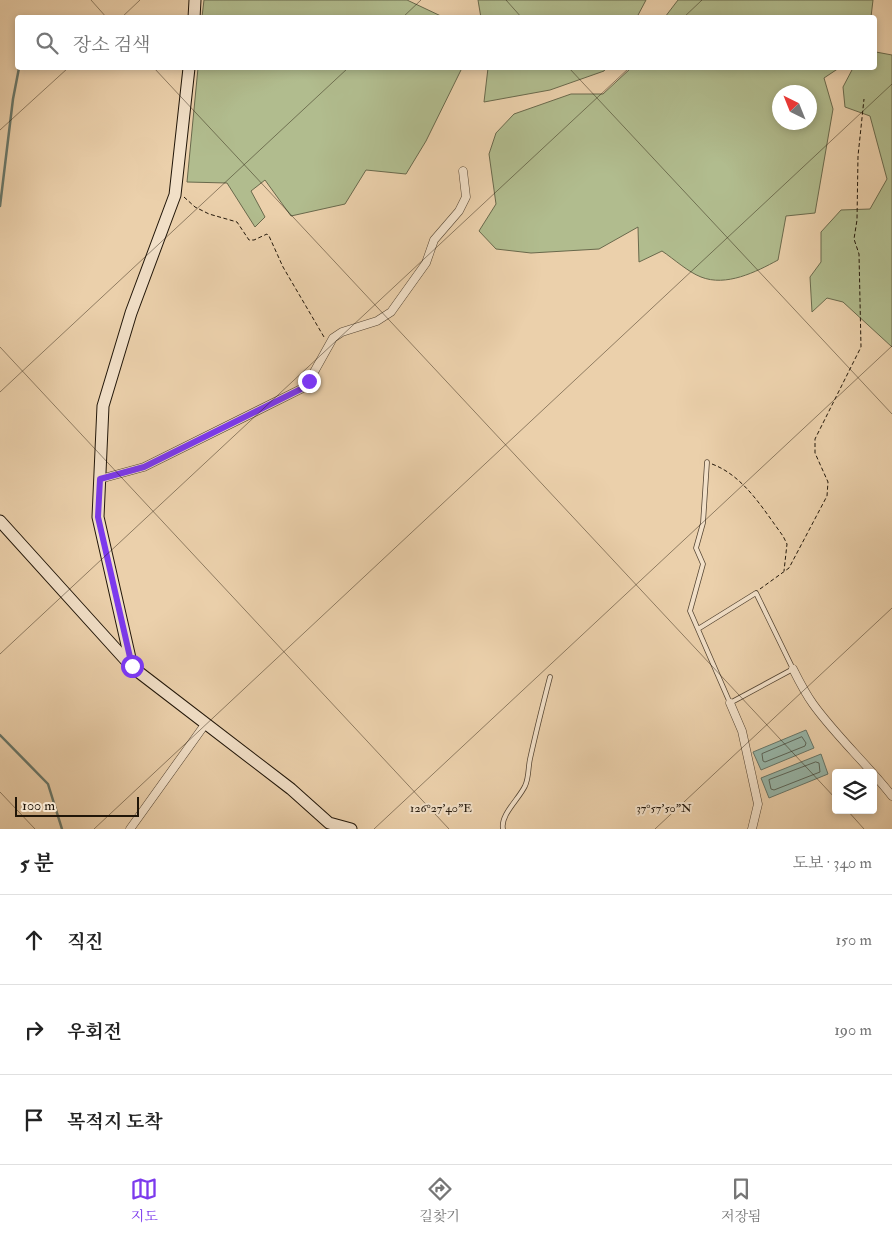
<!DOCTYPE html>
<html lang="ko">
<head>
<meta charset="utf-8">
<style>
  body { margin:0; font-family:"IM FELL Double Pica","Noto Serif KR",serif; background:#f2f2f2; color:#222 }
  .controls { position:absolute; right:15px; bottom:15px; display:grid; overflow:hidden; border-radius:5px; box-shadow:0 2px 8px #0003 }
  .controls button { width:45px; height:45px; display:grid; place-items:center; padding:0; border:0; border-bottom:1px solid #e0e0e0; background:#fff; color:#222; font:25px sans-serif }
  .compass { position:absolute; left:772px; top:85px; width:45px; height:45px; border-radius:50%; background:#fff; box-shadow:0 2px 8px #0003; rotate:317deg }
  .scale { position:absolute; left:15px; bottom:12px; width:124px; box-sizing:border-box; padding-left:5px; border:2px solid #211609; border-top:0; font-size:14px; line-height:18px; white-space:nowrap; color:#211609; -webkit-text-stroke:4px #f2e0c8; paint-order:stroke }
  .stop { position:absolute; width:15px; height:15px; margin:-11px; border:4px solid #7c3aed; border-radius:50%; background:#fff }
  .stop.end { background:#7c3aed; border-color:#fff; box-shadow:0 1px 5px #0008 }
  .list { margin:0; padding:0; list-style:none }
  h2 { display:flex; justify-content:space-between; align-items:center; height:65px; margin:0; padding:0 20px; font-size:21px }
  h2 small { font-size:16px; font-weight:400; color:#767676 }
  .list li { display:grid; grid-template-columns:32px 1fr auto; gap:15px; align-items:center; box-sizing:border-box; height:90px; padding:0 20px; border-top:1px solid #e0e0e0 }
  .list b { display:block; font-size:19px; white-space:nowrap }
  .list em { font-size:16px; font-style:normal; color:#767676 }
  .icon { flex:none; width:28px; height:28px; fill:none; stroke:currentColor; stroke-width:2; stroke-linecap:round; stroke-linejoin:round }
  .map { position:relative; flex:none; width:892px; height:829px; overflow:hidden }
  .search { position:absolute; background:#fff; box-shadow:0 2px 8px #0003; left:15px; right:15px; top:15px; height:55px; display:flex; align-items:center; gap:12px; box-sizing:border-box; padding:0 18px; border-radius:5px; color:#767676; font-size:19px }
  .sheet { height:335px; background:#fff }
  nav { display:flex; justify-content:space-around; align-items:center; box-sizing:border-box; height:70px; border-top:1px solid #e0e0e0; background:#fff; font-size:14px; color:#767676 }
  nav a { display:grid; justify-items:center; gap:2px }
  nav .on { color:#7c3aed }
  .map>svg:first-child { display:block }
</style>
</head>
<body>
<div class="map">
<svg width="892" height="829" viewBox="0 0 892 829">
  <rect width="100%" height="100%" fill="#ebd0ab"/>
  <filter id="stains"><feTurbulence type="fractalNoise" baseFrequency=".004" numOctaves="4"/><feColorMatrix values="0 0 0 0 .2 0 0 0 0 .09 0 0 0 0 .02 0 0 0 .5 -.17"/></filter>
  <radialGradient id="worn" r=".72"><stop offset=".6" stop-color="#630" stop-opacity="0"/><stop offset="1" stop-color="#630" stop-opacity=".3"/></radialGradient>
  <g fill="#b1bc8e" stroke="#69694c" fill-rule="evenodd">
    <polygon points="204,0 407,0 443,17 202,17"/>
    <polygon points="478,0 646,0 637,17 481,18"/>
    <polygon points="678,0 873,0 871,17 665,17"/>
    <polygon points="876,52 892,55 892,347 843,302 827,298 812,312 810,277 821,262 821,232 841,210 870,209 887,179 870,116 845,107 843,87 853,68 874,68"/>
    <polygon points="198,68 460,68 461,70 426,141 406,174 366,170 345,204 291,216 265,180 251,191 265,217 255,227 227,183 187,182"/>
    <polygon points="488,68 606,68 604,71 550,90 484,102"/>
    <path d="M631,68H839L824,78L833,109L815,213L786,216L778,260C756,272 726,287 701,277C688,272 674,259 662,251L639,262L638,227L599,249L531,253L496,249L479,231L496,204L489,154L496,133L514,114L571,94H603ZM780,92H810V122H780Z"/>
  </g>
  <g fill="#98b7aa" stroke="#68776a">
    <polygon points="806,730 814,748 761,770 753,752"/>
    <polygon points="821,754 828,774 769,798 761,778"/>
  </g>
  <g fill="none" stroke-linecap="round" stroke-linejoin="round">
    <g stroke="#5c665a" stroke-width="1">
      <polygon points="802,737 806,743 805,746 765,762 763,761 762,754"/>
      <polygon points="816,762 819,763 820,772 774,790 771,789 769,780"/>
    </g>
    <g stroke="#68776a" stroke-width="2.5">
      <polyline points="0,206 13,99 19,68"/>
      <polyline points="0,735 48,784 62,829"/>
    </g>
    <defs>
      <g id="lane">
        <polyline points="698,629 756,593 793,669 730,703 690,611 703,564 696,548 703,523 707,462"/>
        <path d="M503,829C500,815 519,799 525,786C529,778 528,768 530,759C536,732 543,704 550,677"/>
      </g>
      <g id="street">
        <polyline points="100,479 144,467 301,389 309,381 333,338 342,332 377,321 391,312 426,263 434,240 459,211 466,197 463,171"/>
        <path d="M793,669C799,681 805,693 813,704C836,736 867,764 892,796"/>
        <polyline points="730,703 742,731 758,804 752,829"/>
        <polyline points="130,829 206,723"/>
      </g>
      <g id="secondary">
        <polyline points="194,18 195,0"/>
        <polyline points="0,521 132,667 291,789 329,823 351,829"/>
        <polyline points="132,667 98,517 103,406 131,313 175,195 189,68"/>
      </g>
    </defs>
    <use href="#lane" stroke="#544432" stroke-width="5.5"/>
    <use href="#street" stroke="#544432" stroke-width="9"/>
    <use href="#secondary" stroke="#211609" stroke-width="13"/>
    <g stroke="#211609" stroke-width="1" stroke-dasharray="4 2.5" stroke-linecap="butt">
      <polyline points="184,197 195,207 209,214 237,222 249,240 254,240 267,234 269,236 283,267 324,337"/>
      <path d="M712,464C744,476 763,509 783,536L787,544L784,571"/>
      <polyline points="760,589 789,568 827,496 828,482 815,453 815,439 861,347 859,254 854,239 857,220 858,156 864,99"/>
    </g>
    <use href="#lane" stroke="#f2e0c8" stroke-width="4"/>
    <use href="#street" stroke="#f2e0c8" stroke-width="8"/>
    <use href="#secondary" stroke="#f2e0c8" stroke-width="11"/>
  </g>
  <g fill="none" stroke-linecap="round" stroke-linejoin="round">
    <polyline stroke="#7c3aed" stroke-width="6" points="132,666 98,517 100,479 144,467 301,389 309,381"/>
  </g>
  <path fill="none" stroke="#211609" stroke-width="1" stroke-opacity="0.45" d="M91,0L107,18M506,0L522,18M121,18L140,0M402,18L421,0M683,18L702,0M154,68L836,799M569,68L892,414M0,130L68,68M0,347L449,829M0,392L348,68M0,654L629,68M0,792L35,829M847,810L864,829M94,829L892,84M374,829L892,346M655,829L892,608"/>
  <g font-size="12" text-anchor="middle" fill="#211609" stroke="#f2e0c8" stroke-width="4" stroke-linejoin="round" paint-order="stroke">
    <text x="441" y="812">126°27'40"E</text>
    <text x="664" y="812">37°57'50"N</text>
  </g>
  <rect width="100%" height="100%" filter="url(#stains)"/>
  <rect width="100%" height="100%" fill="url(#worn)"/>
</svg>
<div class="controls">
<button><svg class="icon" aria-label="layers" viewBox="0 0 24 24"><path d="M12 4l9 5-9 5-9-5zM3 14l9 5 9-5"/></svg></button>
</div>
<svg class="compass" viewBox="-18 -18 36 36"><path d="M0-13l5 13h-10z" fill="#e53935"/><path d="M0 13l5-13h-10z" fill="#767676"/></svg>
<div class="scale">100 m</div>
<div class="stop" style="left:132px;top:666px"></div>
<div class="stop end" style="left:309px;top:381px"></div>
<div class="search"><svg class="icon" aria-label="search" viewBox="0 0 24 24"><circle cx="10" cy="10" r="6"/><path d="M15 15l6 6"/></svg>장소 검색</div>
</div>
<section class="sheet">
<h2>5 분<small>도보 · 340 m</small></h2>
<ul class="list">
<li><svg class="icon" aria-label="ahead" viewBox="0 0 24 24"><path d="M12 20V5M6 11l6-6 6 6"/></svg><div><b>직진</b></div><em>150 m</em></li>
<li><svg class="icon" aria-label="right" viewBox="0 0 24 24"><path d="M7 20v-9h11M14 6l5 5-5 5"/></svg><div><b>우회전</b></div><em>190 m</em></li>
<li><svg class="icon" aria-label="arrive" viewBox="0 0 24 24"><path d="M6 21V4h12l-3 4 3 4H6"/></svg><div><b>목적지 도착</b></div></li>
</ul>
</section>
<nav>
<a class="on"><svg class="icon" aria-label="map" viewBox="0 0 24 24"><path d="M3 6l6-2 6 2 6-2v14l-6 2-6-2-6 2zM9 4v14M15 6v14"/></svg>지도</a>
<a><svg class="icon" aria-label="directions" viewBox="0 0 24 24"><path d="M12 3l9 9-9 9-9-9zM9 14v-3h6M13 9l2 2-2 2"/></svg>길찾기</a>
<a><svg class="icon" aria-label="saved" viewBox="0 0 24 24"><path d="M7 4h10v16l-5-4-5 4z"/></svg>저장됨</a>
</nav>
</body>
</html>
